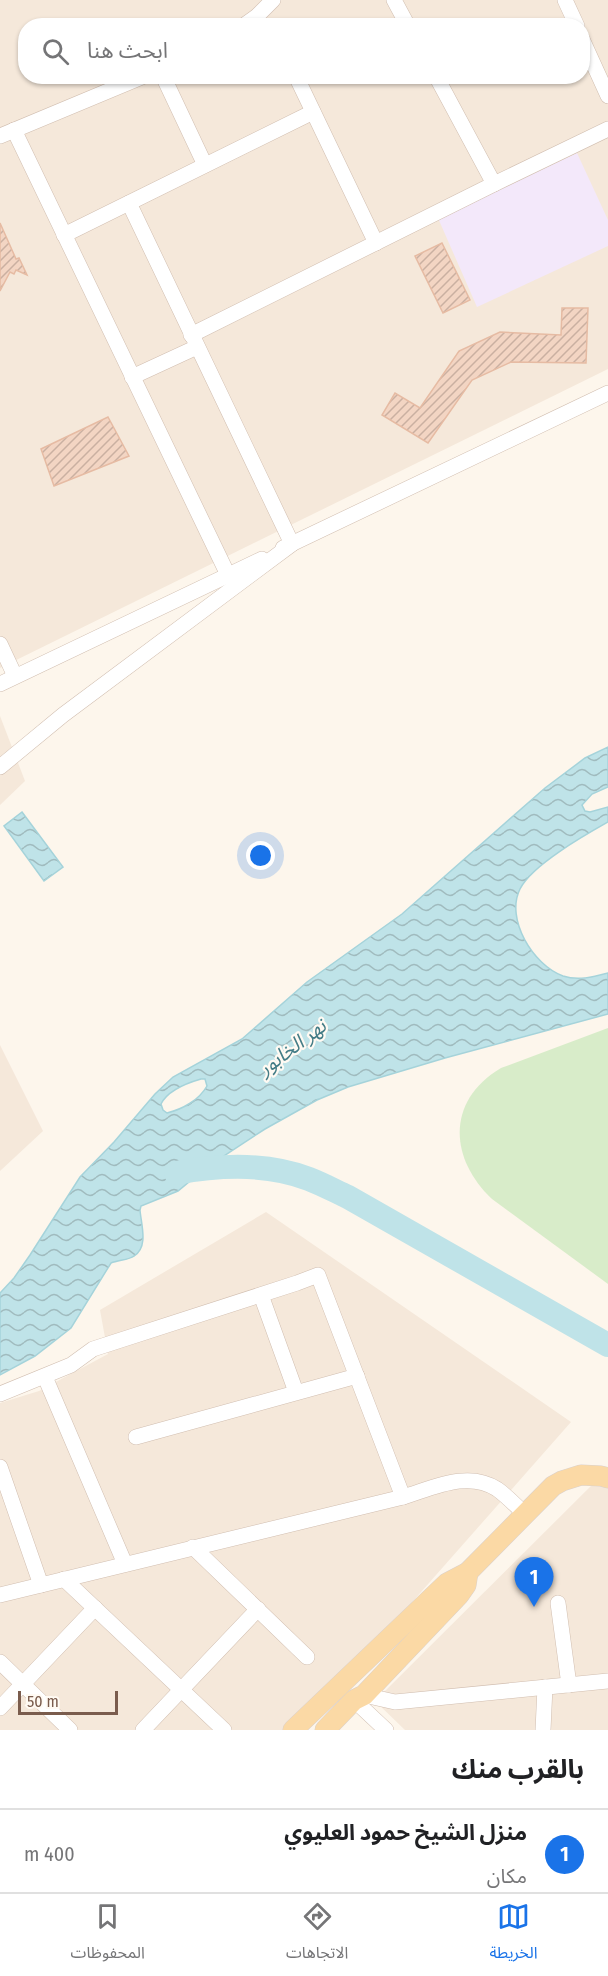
<!DOCTYPE html>
<html lang="ar">
<head>
<meta charset="utf-8">
<style>
  body { margin:0; font-family:"Fira Sans Condensed","Noto Sans Arabic",sans-serif; background:#f2f2f2; color:#202124; direction:rtl }
  .scale { position:absolute; left:18px; bottom:15px; width:100px; box-sizing:border-box; padding-left:6px; border:3px solid #7a5c4d; border-top:0; font-size:16px; line-height:21px; white-space:nowrap; color:#7a5c4d; -webkit-text-stroke:4px #fffaf3; paint-order:stroke }
  .you { position:absolute; left:261px; top:856px; width:21px; height:21px; margin:-15px; border:4px solid #fff; border-radius:50%; background:#1a73e8; box-shadow:0 0 0 9px #1a73e833 }
  .badge { display:grid; place-items:center; width:39px; height:39px; border-radius:50%; background:#1a73e8; color:#fff; font-size:20px; font-weight:700 }
  .pin { position:absolute; translate:-50% -50px; filter:drop-shadow(0 2px 3px #0008) }
  .pin::after { content:''; position:absolute; top:32px; width:21px; height:18px; background:inherit; clip-path:polygon(0 0,100% 0,50% 100%) }
  .list { margin:0; padding:0; list-style:none }
  h2 { display:flex; justify-content:space-between; align-items:center; height:78px; margin:0; padding:0 24px; font-size:26px }
  h2 small { font-size:20px; font-weight:400; color:#757577 }
  .list li { display:grid; grid-template-columns:39px 1fr auto; gap:18px; align-items:center; box-sizing:border-box; height:84px; padding:0 24px; border-top:2px solid #e0e0e0 }
  .list b { display:block; font-size:22px; white-space:nowrap }
  .list p { margin:0; font-size:20px; white-space:nowrap; color:#757577 }
  .list em { font-size:20px; font-style:normal; color:#757577 }
  .icon { flex:none; width:33px; height:33px; fill:none; stroke:currentColor; stroke-width:2; stroke-linecap:round; stroke-linejoin:round }
  .map { position:relative; flex:none; width:608px; height:1730px; overflow:hidden; direction:ltr }
  .search { position:absolute; background:#fff; box-shadow:0 2px 4px #0004; left:18px; right:18px; top:18px; height:66px; display:flex; align-items:center; gap:15px; box-sizing:border-box; padding:0 21px; border-radius:24px; color:#757577; font-size:22px }
  .sheet { height:162px; background:#fff }
  nav { display:flex; justify-content:space-around; align-items:center; box-sizing:border-box; height:84px; border-top:2px solid #e0e0e0; background:#fff; font-size:16px; color:#757577 }
  nav a { display:grid; justify-items:center; gap:3px }
  nav .on { color:#1a73e8 }
  .map>svg:first-child { display:block }
</style>
</head>
<body>
<div class="map">
<svg width="608" height="1730" viewBox="0 0 608 1730">
  <defs>
    <pattern id="water-waves" width="16" height="10" patternUnits="userSpaceOnUse" patternTransform="scale(1.5)"><rect width="16" height="10" fill="#bfe3e8"/><path d="M0 5q4-4 8 0t8 0" fill="none" stroke="#a0bbbe"/></pattern>
    <pattern id="building-hatch" width="6" height="6" patternUnits="userSpaceOnUse" patternTransform="scale(1.5)"><rect width="6" height="6" fill="#f3d5c3"/><path d="M-1 1l2-2M0 6l6-6M5 7l2-2" fill="none" stroke="#cab0a1"/></pattern>
  </defs>
  <rect width="100%" height="100%" fill="#fdf6ec"/>
  <g fill="#f5e8da" fill-rule="evenodd">
    <path d="M0,0H608V369L0,668ZM26,26H582V76H26Z"/>
    <polygon points="0,716 25,781 0,805"/>
    <polygon points="0,1045 43,1131 0,1171"/>
    <polygon points="266,1212 571,1422 339,1685 290,1730 0,1730 0,1403 39,1391 108,1354 100,1310"/>
    <polygon points="608,1469 608,1730 405,1730 375,1701"/>
  </g>
  <polygon fill="#f3e8fa" points="577,153 608,220 608,246 477,307 438,218"/>
  <path fill="#d8ecc9" d="M608,1028V1284L492,1199C448,1157 447,1100 501,1068Z"/>
  <g fill="url(#water-waves)" stroke="#a5d3da" stroke-width="1.5" fill-rule="evenodd">
    <path d="M608,747V787L592,794L582,805L585,811L590,812L608,807V822C585,835 532,865 520,889C505,919 533,965 563,976C578,981 593,977 608,973V1014L445,1058L348,1087L317,1100L265,1129L207,1167L178,1191L141,1206L140,1210C141,1224 149,1247 134,1256C129,1260 118,1260 111,1263L71,1328L35,1356L0,1375V1293L14,1278L30,1255L80,1177L114,1142L155,1094L173,1077L242,1039L307,982L402,914L545,788L585,758ZM201,1079H205L207,1086C199,1100 183,1109 167,1113L163,1110L161,1104C168,1090 187,1083 201,1079Z"/>
    <polygon points="22,812 63,867 44,881 4,826"/>
  </g>
  <g fill="none" stroke-linecap="round" stroke-linejoin="round">
    <path stroke="#bfe3e8" stroke-width="24" d="M176,1173C219,1165 268,1163 309,1179C322,1184 335,1191 348,1197L608,1345"/>
  </g>
  <g fill="url(#building-hatch)" stroke="#e6bba3" stroke-width="1.5">
    <polygon points="0,223 16,259 19,258 27,275 16,270 14,274 10,272 0,291"/>
    <polygon points="442,243 470,300 443,313 415,256"/>
    <polygon points="562,308 588,308 586,363 511,362 472,380 428,443 382,415 395,393 420,408 459,351 500,332 561,335"/>
    <polygon points="108,417 129,456 54,486 41,449"/>
  </g>
  <g fill="none" stroke-linecap="round" stroke-linejoin="round">
    <defs>
      <g id="minor">
        <polyline points="394,0 408,26"/>
        <polyline points="565,0 577,26"/>
        <polyline points="243,26 257,16 273,0"/>
        <polyline points="582,39 608,96"/>
        <polyline points="163,76 205,165"/>
        <polyline points="296,76 376,243"/>
        <polyline points="436,76 494,184"/>
        <polyline points="14,130 228,575"/>
        <polyline points="0,136 144,76"/>
        <polyline points="64,235 313,112"/>
        <polyline points="191,335 494,184 608,129"/>
        <polyline points="132,377 197,347"/>
        <polyline points="283,548 608,393"/>
        <polyline points="0,644 15,676"/>
        <polyline points="0,684 262,559"/>
        <polyline points="0,767 63,715 292,544 129,203"/>
        <polyline points="261,1295 296,1392"/>
        <polyline points="45,1377 125,1564"/>
        <polyline points="0,1394 71,1365 93,1349 297,1283 318,1275 403,1497"/>
        <polyline points="136,1437 357,1376"/>
        <polyline points="0,1467 41,1585"/>
        <polyline points="193,1547 307,1657"/>
        <polyline points="64,1579 224,1730"/>
        <path d="M0,1595L403,1497C433,1488 468,1470 497,1489C507,1496 516,1506 525,1514"/>
        <polyline points="558,1603 569,1685"/>
        <polyline points="0,1662 70,1730"/>
        <polyline points="364,1695 395,1702 608,1681"/>
        <polyline points="354,1700 386,1730"/>
        <polyline points="0,1708 95,1608"/>
        <polyline points="143,1730 258,1609"/>
        <polyline points="543,1730 545,1687"/>
      </g>
      <g id="major">
        <polyline points="293,1730 447,1583 468,1572 553,1486 562,1481 581,1475 601,1476 608,1478"/>
        <polyline points="325,1730 354,1700 364,1695 459,1595 466,1585 468,1572"/>
      </g>
    </defs>
    <use href="#minor" stroke="#d1beb0" stroke-width="16"/>
    <use href="#major" stroke="#dad1cd" stroke-width="21"/>
    <use href="#minor" stroke="#fff" stroke-width="15"/>
    <use href="#major" stroke="#fbd9a5" stroke-width="20"/>
  </g>
  <g text-anchor="middle" dominant-baseline="central" stroke-width="4.5" stroke-linejoin="round" paint-order="stroke">
    <g font-size="20" font-style="italic" fill="#437c86" stroke="#fffaf3">
      <text transform="translate(292 1047) rotate(-37)">نهر الخابور</text>
    </g>
  </g>
</svg>
<div class="scale">50 m</div>
<div class="you"></div>
<div class="pin badge" style="left:534px;top:1607px">1</div>
<div class="search"><svg class="icon" aria-label="search" viewBox="0 0 24 24"><circle cx="10" cy="10" r="6"/><path d="M15 15l6 6"/></svg>ابحث هنا</div>
</div>
<section class="sheet">
<h2>بالقرب منك<small></small></h2>
<ul class="list">
<li><span class="badge">1</span><div><b>منزل الشيخ حمود العليوي</b><p>مكان</p></div><em>400 m</em></li>
</ul>
</section>
<nav>
<a class="on"><svg class="icon" aria-label="map" viewBox="0 0 24 24"><path d="M3 6l6-2 6 2 6-2v14l-6 2-6-2-6 2zM9 4v14M15 6v14"/></svg>الخريطة</a>
<a><svg class="icon" aria-label="directions" viewBox="0 0 24 24"><path d="M12 3l9 9-9 9-9-9zM9 14v-3h6M13 9l2 2-2 2"/></svg>الاتجاهات</a>
<a><svg class="icon" aria-label="saved" viewBox="0 0 24 24"><path d="M7 4h10v16l-5-4-5 4z"/></svg>المحفوظات</a>
</nav>
</body>
</html>
